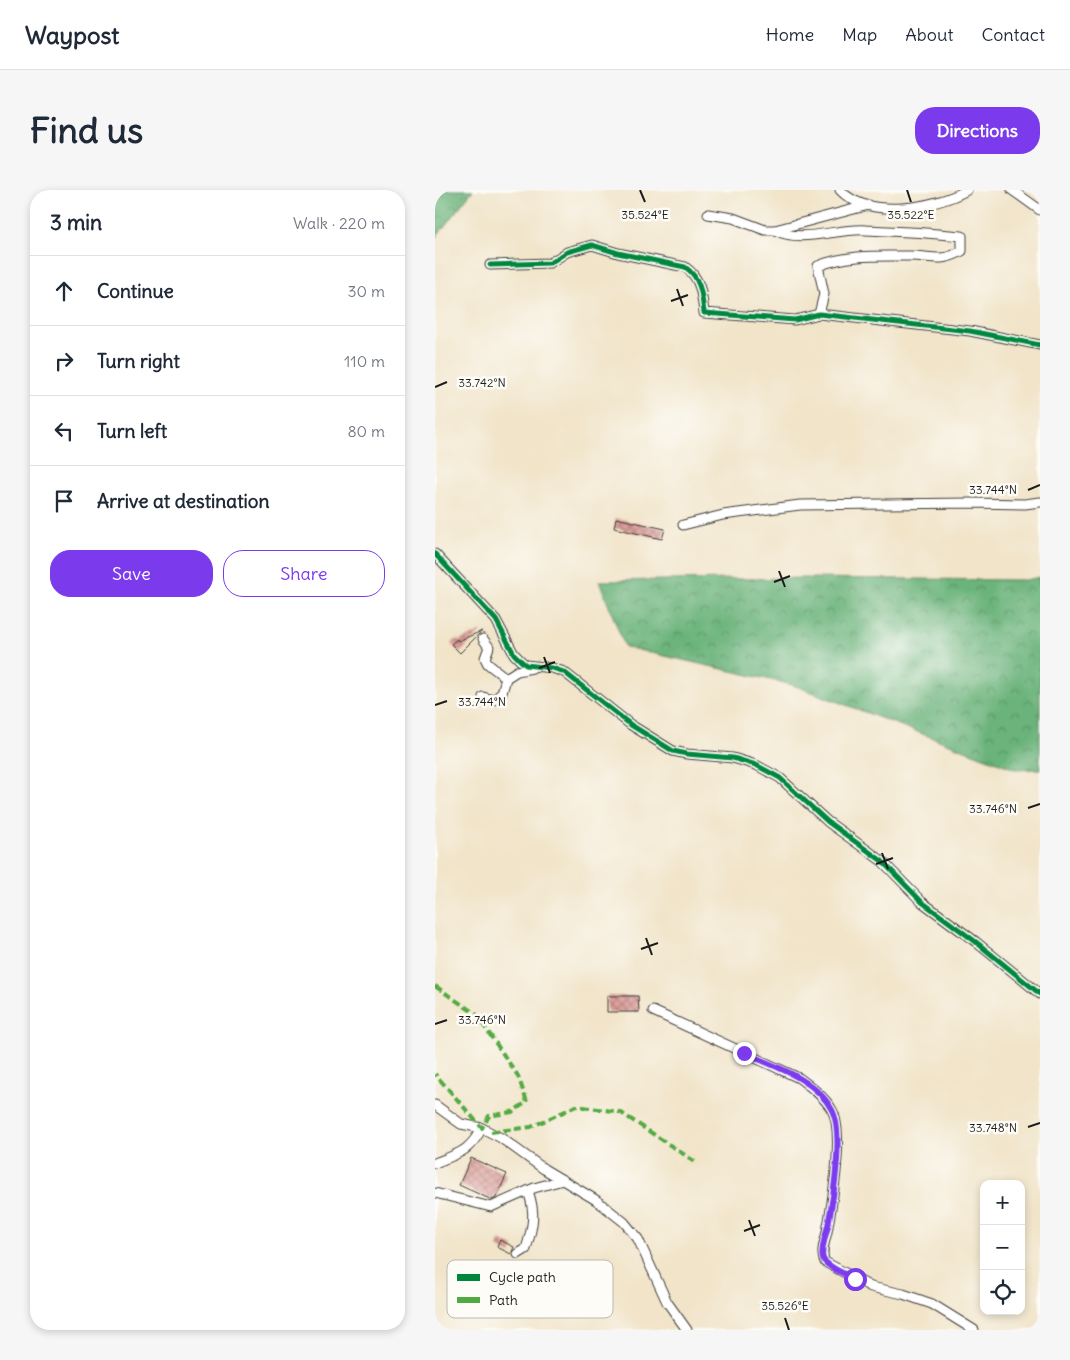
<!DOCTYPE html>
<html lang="en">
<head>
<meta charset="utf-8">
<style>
  body { margin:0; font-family:Delius,sans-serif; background:#f6f6f7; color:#1f2937 }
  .controls { position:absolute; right:15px; bottom:15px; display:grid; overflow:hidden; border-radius:10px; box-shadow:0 2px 8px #0003 }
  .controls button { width:45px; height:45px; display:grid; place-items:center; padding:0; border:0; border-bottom:1px solid #e0e1e3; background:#fff; color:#1f2937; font:25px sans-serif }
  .stop { position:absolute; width:15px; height:15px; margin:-11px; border:4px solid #7c3aed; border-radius:50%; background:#fff }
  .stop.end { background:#7c3aed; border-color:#fff; box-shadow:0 1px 5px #0008 }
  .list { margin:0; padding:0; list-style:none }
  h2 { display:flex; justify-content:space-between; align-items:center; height:65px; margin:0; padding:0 20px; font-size:21px }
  h2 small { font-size:16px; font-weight:400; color:#747a83 }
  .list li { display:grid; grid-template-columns:32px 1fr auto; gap:15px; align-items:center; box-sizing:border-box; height:70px; padding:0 20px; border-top:1px solid #e0e1e3 }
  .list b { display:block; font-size:19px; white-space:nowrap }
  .list em { font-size:16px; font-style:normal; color:#747a83 }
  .actions { display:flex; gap:10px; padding:15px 20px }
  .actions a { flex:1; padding:11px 0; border:1px solid #7c3aed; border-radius:20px; text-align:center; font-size:18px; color:#7c3aed }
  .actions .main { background:#7c3aed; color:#fff }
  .icon { flex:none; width:28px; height:28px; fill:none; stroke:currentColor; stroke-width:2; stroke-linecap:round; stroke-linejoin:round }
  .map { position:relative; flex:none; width:605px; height:1140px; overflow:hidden; border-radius:20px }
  header { display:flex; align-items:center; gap:30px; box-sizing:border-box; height:70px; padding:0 25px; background:#fff; border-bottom:1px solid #e0e1e3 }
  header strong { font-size:24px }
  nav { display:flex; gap:28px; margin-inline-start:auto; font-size:18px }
  .intro { display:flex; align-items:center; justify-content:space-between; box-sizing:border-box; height:120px; padding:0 30px }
  h1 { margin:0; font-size:35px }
  .button { padding:12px 22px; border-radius:20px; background:#7c3aed; color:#fff; font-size:18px; font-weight:700 }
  main { display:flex; gap:30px; padding:0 30px }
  aside { flex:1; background:#fff; border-radius:20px; box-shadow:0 2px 8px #0003 }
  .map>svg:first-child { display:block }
</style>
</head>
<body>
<header>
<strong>Waypost</strong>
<nav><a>Home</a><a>Map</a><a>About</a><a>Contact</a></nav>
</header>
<div class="intro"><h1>Find us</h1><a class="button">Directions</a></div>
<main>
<aside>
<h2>3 min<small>Walk · 220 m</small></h2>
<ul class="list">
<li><svg class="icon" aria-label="ahead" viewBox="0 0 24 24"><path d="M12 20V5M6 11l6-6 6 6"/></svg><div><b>Continue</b></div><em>30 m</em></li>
<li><svg class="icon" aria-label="right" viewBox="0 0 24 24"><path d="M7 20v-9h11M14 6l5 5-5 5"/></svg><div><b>Turn right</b></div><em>110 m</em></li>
<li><svg class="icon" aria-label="left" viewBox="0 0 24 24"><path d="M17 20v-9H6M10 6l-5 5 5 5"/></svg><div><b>Turn left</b></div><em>80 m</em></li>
<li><svg class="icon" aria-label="arrive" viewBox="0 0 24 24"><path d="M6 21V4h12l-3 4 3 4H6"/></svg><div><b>Arrive at destination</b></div></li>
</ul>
<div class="actions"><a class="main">Save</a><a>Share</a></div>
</aside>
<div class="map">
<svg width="605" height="1140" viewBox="0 0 605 1140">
  <defs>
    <pattern id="forest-crowns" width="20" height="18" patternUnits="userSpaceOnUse" patternTransform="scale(1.25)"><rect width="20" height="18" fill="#6bb37a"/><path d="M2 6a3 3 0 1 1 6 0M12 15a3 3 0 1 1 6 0" fill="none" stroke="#579163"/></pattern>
    <pattern id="building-cross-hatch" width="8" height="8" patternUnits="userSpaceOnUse" patternTransform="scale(1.25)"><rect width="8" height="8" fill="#db9c98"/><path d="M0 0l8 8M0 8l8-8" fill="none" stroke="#b17e7b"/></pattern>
  </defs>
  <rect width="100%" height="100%" fill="#fdfcf7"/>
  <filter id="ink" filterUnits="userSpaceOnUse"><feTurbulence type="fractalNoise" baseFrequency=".02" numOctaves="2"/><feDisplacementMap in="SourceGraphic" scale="10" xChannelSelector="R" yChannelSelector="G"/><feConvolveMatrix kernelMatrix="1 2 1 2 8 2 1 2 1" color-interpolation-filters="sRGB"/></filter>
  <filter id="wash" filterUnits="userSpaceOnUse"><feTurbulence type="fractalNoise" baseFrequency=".0096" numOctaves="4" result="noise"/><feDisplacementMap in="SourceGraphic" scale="20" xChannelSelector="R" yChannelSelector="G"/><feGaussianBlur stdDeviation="1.12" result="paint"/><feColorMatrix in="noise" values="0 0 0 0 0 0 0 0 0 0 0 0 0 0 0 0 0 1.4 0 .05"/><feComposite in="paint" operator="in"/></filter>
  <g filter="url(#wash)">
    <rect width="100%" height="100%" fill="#f1e4c9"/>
    <g fill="url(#forest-crowns)" stroke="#44684b">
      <polygon points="0,0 38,0 0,48"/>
      <polygon points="605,387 605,579 583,580 358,495 190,457 164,391 368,388 590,390"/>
    </g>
    <g id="blocks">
      <g fill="url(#building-cross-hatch)">
        <polygon points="181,328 230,339 227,349 179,338"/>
        <polygon points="47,441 25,463 16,454 22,449 23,451"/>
        <polygon points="172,806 203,806 204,822 172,822"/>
        <polygon points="36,968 72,984 61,1008 57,1010 24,995"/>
        <polygon points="65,1050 79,1057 76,1064 62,1057"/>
      </g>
    </g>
  </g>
  <g filter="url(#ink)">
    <use href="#blocks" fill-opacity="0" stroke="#3c3a36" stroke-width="1"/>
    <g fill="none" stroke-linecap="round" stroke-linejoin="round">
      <defs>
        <g id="minor">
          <path d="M405,0C433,30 500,18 532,0"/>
          <polyline points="577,0 605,20"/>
          <polyline points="273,24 298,28 330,40 340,40 434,15"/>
          <path d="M340,40C366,54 401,38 431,40C463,41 495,43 527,46V61C505,73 498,66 475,66C444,66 412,64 383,76L389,104L384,124"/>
          <path d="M55,75L115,73L132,62L157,55L183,63L250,77C266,88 267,105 269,123L360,130L384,124L535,141L605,155"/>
          <polyline points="248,335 288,325 365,315 535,313 590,314 605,312"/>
          <polyline points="0,364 61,430 79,464 86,471 91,475 117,478 129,482 196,535 238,561 252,564 298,568 321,575 345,588 393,632 447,671 487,712 541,752 605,804"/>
          <polyline points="48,449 54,457 50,468 53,474 71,488"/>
          <polyline points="48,507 59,510 67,503 71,488 82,481 97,478"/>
          <path d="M218,821L364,888C375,896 390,907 397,920C410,943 397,1014 392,1042C390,1051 385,1063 390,1072L436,1097L468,1104L497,1114L539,1140"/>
          <polyline points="0,915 26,934 47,938 66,948 109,979 161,1010 189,1032 203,1049 232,1112 252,1140"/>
          <path d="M0,973C24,963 34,962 47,938"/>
          <polyline points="0,1003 56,1017 99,998 128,990"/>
          <path d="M83,1064L91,1059C98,1036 101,1023 93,1001"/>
        </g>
      </defs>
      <use href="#minor" stroke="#3c3a36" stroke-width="11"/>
      <use href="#minor" stroke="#fff" stroke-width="9"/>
      <g stroke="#52a943" stroke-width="4" stroke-dasharray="8 4" stroke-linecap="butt">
        <polyline points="0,796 41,824 83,886 92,912 77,922 54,926 47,938 0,884"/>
        <polyline points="56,942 96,937 141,916 185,922 262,973"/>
      </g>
      <defs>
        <g id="cycleway">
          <path d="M55,75L115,73L132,62L157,55L183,63L250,77C266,88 267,105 269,123L360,130L384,124L535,141L605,155"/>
          <polyline points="0,364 61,430 79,464 86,471 91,475 117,478 129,482 196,535 238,561 252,564 298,568 321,575 345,588 393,632 447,671 487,712 541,752 605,804"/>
        </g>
      </defs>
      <use href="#cycleway" stroke="#fdfcf7" stroke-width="8"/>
      <use href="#cycleway" stroke="#00873e" stroke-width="5"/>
    </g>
  </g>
  <g fill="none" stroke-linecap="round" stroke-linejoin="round" filter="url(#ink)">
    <path stroke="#7c3aed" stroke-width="6" d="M309,863C339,876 381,889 397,920C409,942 398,1009 393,1036C391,1044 385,1061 388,1069C393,1078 411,1084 420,1089"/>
  </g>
  <path fill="none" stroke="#1c1c1c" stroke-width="2" d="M205,0L210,12M472,0L476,12M242,99L248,116M236,111L253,105M0,197L12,192M593,300L605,295M344,381L350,397M339,392L355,386M109,467L115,483M104,478L120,472M0,515L12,511M593,618L605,614M447,663L453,679M441,674L458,668M211,748L217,765M206,759L223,753M0,834L12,830M593,937L605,933M314,1030L320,1046M309,1041L325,1035M350,1128L354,1140"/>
  <rect x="12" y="1070" width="166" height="58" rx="8" fill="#fdfcf7" stroke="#bab9b5" stroke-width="1"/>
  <rect x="22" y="1084" width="23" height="7" fill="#00873e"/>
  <rect x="22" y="1107" width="23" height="6" fill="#52a943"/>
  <g font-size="14" fill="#1c1c1c">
    <text x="54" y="1092">Cycle path</text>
    <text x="54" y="1115">Path</text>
  </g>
  <g font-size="12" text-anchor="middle" fill="#1c1c1c" stroke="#fdfcf7" stroke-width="5" stroke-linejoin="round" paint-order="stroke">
    <text x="210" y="29">35.524°E</text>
    <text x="476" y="29">35.522°E</text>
    <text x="47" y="197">33.742°N</text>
    <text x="558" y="304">33.744°N</text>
    <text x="47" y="516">33.744°N</text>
    <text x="558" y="623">33.746°N</text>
    <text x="47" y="834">33.746°N</text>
    <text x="558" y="942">33.748°N</text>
    <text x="350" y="1120">35.526°E</text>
  </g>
</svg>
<div class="controls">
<button>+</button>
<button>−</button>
<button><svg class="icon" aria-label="locate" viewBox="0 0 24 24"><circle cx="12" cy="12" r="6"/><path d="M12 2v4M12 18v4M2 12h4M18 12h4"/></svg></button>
</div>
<div class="stop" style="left:420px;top:1089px"></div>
<div class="stop end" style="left:309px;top:863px"></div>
</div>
</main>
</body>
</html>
